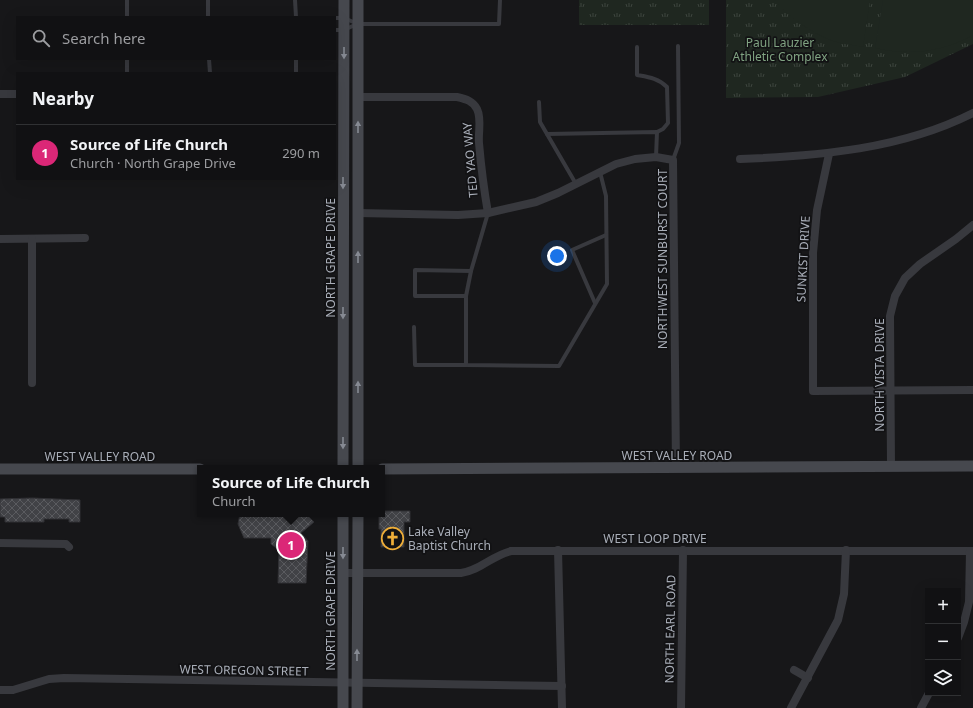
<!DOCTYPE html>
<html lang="en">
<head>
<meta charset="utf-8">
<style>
  body { margin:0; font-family:"Noto Sans",sans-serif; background:#1e1f21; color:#f1f3f6 }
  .controls { position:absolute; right:12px; bottom:12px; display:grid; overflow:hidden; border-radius:0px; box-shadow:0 4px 16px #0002 }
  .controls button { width:36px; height:36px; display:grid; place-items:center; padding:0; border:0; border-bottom:1px solid #303133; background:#111113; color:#f1f3f6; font:20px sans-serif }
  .you { position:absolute; left:557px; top:256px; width:14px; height:14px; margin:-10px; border:3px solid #fff; border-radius:50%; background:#1a73e8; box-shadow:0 0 0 6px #1a73e833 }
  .badge { display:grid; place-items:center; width:26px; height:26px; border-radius:50%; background:#db2777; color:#fff; font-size:13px; font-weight:700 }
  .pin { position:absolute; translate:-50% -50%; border:2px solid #fff; box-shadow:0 1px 4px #0006 }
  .popup { position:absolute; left:197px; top:465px; width:188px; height:52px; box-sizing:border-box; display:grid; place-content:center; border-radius:0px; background:#111113; filter:drop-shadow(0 1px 3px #0005); font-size:13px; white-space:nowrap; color:#9c9da0 }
  .popup b { font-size:15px; color:#f1f3f6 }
  .popup::after { content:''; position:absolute; left:50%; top:100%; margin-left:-8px; border:8px solid transparent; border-top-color:#111113 }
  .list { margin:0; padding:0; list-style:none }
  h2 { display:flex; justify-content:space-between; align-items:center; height:52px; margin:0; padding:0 16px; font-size:17px }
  h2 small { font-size:13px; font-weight:400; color:#9c9da0 }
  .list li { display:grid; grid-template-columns:26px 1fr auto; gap:12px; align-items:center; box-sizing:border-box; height:56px; padding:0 16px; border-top:1px solid #303133 }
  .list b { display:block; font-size:15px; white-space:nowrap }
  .list p { margin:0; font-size:13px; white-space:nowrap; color:#9c9da0 }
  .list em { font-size:13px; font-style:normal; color:#9c9da0 }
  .icon { flex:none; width:22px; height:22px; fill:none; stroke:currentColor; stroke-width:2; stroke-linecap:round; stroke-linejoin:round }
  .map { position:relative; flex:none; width:973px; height:708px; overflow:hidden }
  .search { position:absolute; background:#111113; box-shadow:0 4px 16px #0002; left:16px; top:16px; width:320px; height:44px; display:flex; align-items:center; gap:10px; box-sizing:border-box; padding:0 14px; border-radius:0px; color:#9c9da0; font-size:15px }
  .panel { position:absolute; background:#111113; box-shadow:0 4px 16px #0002; left:16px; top:72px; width:320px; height:108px; border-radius:0px }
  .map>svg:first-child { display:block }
</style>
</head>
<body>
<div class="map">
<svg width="973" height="708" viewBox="0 0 973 708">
  <defs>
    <pattern id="grass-tufts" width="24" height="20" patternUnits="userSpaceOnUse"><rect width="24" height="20" fill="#1f2720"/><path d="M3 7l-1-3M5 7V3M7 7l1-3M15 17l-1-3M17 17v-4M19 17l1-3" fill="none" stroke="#3d443e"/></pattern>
    <pattern id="building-cross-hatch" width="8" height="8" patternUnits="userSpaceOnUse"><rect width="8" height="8" fill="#414246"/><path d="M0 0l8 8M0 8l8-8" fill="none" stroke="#5a5b5f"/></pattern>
  </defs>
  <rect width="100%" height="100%" fill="#171719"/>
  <g fill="url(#grass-tufts)">
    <rect x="579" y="0" width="130" height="25"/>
    <polygon points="726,0 973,0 973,44 905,77 818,97 726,98"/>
  </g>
  <g fill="#1f2720">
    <path d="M775,0H870L863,47C854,45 842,44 833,41C814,34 786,16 775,0Z"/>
    <path d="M883,0H973V35C943,52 909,56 875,48Z"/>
  </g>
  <g fill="url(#building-cross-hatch)" stroke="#313135">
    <polygon points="32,498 80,500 80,522 69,522 69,519 44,519 44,522 5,522 5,517 0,517 0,499"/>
    <polygon points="382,511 410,511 410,522 404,522 404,547 381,547 381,529 379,529 379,514 382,514"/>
    <polygon points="240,514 306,514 314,522 301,533 308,541 306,583 278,583 279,550 271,544 271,538 244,538 238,524"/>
  </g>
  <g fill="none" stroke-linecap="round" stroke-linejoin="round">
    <g stroke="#38393e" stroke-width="4">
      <polyline points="127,0 127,17"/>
      <polyline points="208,0 208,17"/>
      <polyline points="295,0 296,17"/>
      <polyline points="335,18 344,18 358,24 499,24 500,0"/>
      <polyline points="335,30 344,30 357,24"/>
      <path d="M637,47V75C648,77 658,78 667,87L668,123L663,129L657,132"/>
      <polyline points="127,59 127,73"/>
      <polyline points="209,59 210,73"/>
      <polyline points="296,59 296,73"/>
      <polyline points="539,102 540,122 576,184"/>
      <polyline points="547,134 657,132 656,157"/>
      <polyline points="673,160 679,143 678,46"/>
      <polyline points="488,213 471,271 466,296 466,365 559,366 607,284 606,196 600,172"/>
      <polyline points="466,296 415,296 415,270 471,271"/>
      <polyline points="595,303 572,250 606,235"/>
      <polyline points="414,327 415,365 466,365"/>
    </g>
    <g stroke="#38393e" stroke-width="8">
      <polyline points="0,94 17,94"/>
      <path d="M358,97H457C466,99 473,101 477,109C482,119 478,132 479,143C481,166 484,190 488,213"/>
      <polyline points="829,154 817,210 813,253 813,391 973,390"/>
      <path d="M740,159C819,156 902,149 973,113"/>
      <polyline points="358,213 458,215 488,213 536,202 558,193 616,164 635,159 656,157 673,160 676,468"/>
      <polyline points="0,239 85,238"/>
      <polyline points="32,239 32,383"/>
      <polyline points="891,466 890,316 895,296 905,278 920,264 956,239 973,225"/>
      <polyline points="0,543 66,544 69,547"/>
      <polyline points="558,550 562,708"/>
      <path d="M343,573H461C481,570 491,556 511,551H973"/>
      <polyline points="958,638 964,622 969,602 970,551"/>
      <polyline points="794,670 808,678"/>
      <polyline points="0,690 13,690 49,679 64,678 562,686"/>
      <polyline points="681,708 683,550"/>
      <polyline points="791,708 838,620 844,594 846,550"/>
      <polyline points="921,708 929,693"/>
    </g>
    <g stroke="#46484e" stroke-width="11">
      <polyline points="343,468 344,0"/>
      <polyline points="358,468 358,0"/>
      <polyline points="0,469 200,469"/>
      <polyline points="382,469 973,466"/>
      <polyline points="343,514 343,708"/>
      <polyline points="357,708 358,514"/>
    </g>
  </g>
  <defs><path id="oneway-solid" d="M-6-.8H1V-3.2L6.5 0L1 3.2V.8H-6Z"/></defs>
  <g fill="#868a93">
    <use href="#oneway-solid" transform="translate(344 53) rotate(90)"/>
    <use href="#oneway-solid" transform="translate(358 127) rotate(-90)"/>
    <use href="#oneway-solid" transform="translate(343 183) rotate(90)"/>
    <use href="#oneway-solid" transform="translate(358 257) rotate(-90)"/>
    <use href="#oneway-solid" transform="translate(343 313) rotate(90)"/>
    <use href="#oneway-solid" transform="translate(358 387) rotate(-90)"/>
    <use href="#oneway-solid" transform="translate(343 443) rotate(90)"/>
    <use href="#oneway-solid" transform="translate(343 553) rotate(90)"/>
    <use href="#oneway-solid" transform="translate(357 655) rotate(-90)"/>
  </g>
  <defs>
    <symbol id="church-ring" viewBox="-11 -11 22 22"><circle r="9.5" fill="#121214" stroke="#eeae39" stroke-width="1.5"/><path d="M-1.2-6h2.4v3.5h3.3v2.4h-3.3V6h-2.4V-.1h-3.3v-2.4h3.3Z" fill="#eeae39"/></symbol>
  </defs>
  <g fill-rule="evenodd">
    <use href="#church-ring" x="380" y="526" width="25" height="25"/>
  </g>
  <g text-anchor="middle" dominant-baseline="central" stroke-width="3.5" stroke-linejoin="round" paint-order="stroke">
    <g font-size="12" fill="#80a382" stroke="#121214">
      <text x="780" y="42">Paul Lauzier<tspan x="780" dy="14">Athletic Complex</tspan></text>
    </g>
    <g font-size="12" fill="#a9aeb8" stroke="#121214">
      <text transform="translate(470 160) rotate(-95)">TED YAO WAY</text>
      <text transform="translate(330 258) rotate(-90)">NORTH GRAPE DRIVE</text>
      <text transform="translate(662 259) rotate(-90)">NORTHWEST SUNBURST COURT</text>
      <text transform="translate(803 259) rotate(-87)">SUNKIST DRIVE</text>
      <text transform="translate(879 375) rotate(-90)">NORTH VISTA DRIVE</text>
      <text x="677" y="455">WEST VALLEY ROAD</text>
      <text x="100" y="456">WEST VALLEY ROAD</text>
      <text x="655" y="538">WEST LOOP DRIVE</text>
      <text transform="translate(330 611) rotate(-90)">NORTH GRAPE DRIVE</text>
      <text transform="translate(670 629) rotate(-89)">NORTH EARL ROAD</text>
      <text transform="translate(244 670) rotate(1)">WEST OREGON STREET</text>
    </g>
    <g font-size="12" fill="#a9aeb8" stroke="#121214" text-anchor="start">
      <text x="408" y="531">Lake Valley<tspan x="408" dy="14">Baptist Church</tspan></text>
    </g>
  </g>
</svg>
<div class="controls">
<button>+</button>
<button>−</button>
<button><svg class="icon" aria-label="layers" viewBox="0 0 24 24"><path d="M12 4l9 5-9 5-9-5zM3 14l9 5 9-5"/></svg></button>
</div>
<div class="you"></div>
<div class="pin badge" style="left:291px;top:545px">1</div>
<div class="popup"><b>Source of Life Church</b>Church</div>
<div class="search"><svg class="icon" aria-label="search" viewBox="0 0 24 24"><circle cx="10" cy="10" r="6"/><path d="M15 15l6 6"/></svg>Search here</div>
<section class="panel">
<h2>Nearby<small></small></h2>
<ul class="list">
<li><span class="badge">1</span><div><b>Source of Life Church</b><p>Church · North Grape Drive</p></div><em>290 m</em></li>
</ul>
</section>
</div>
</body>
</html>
